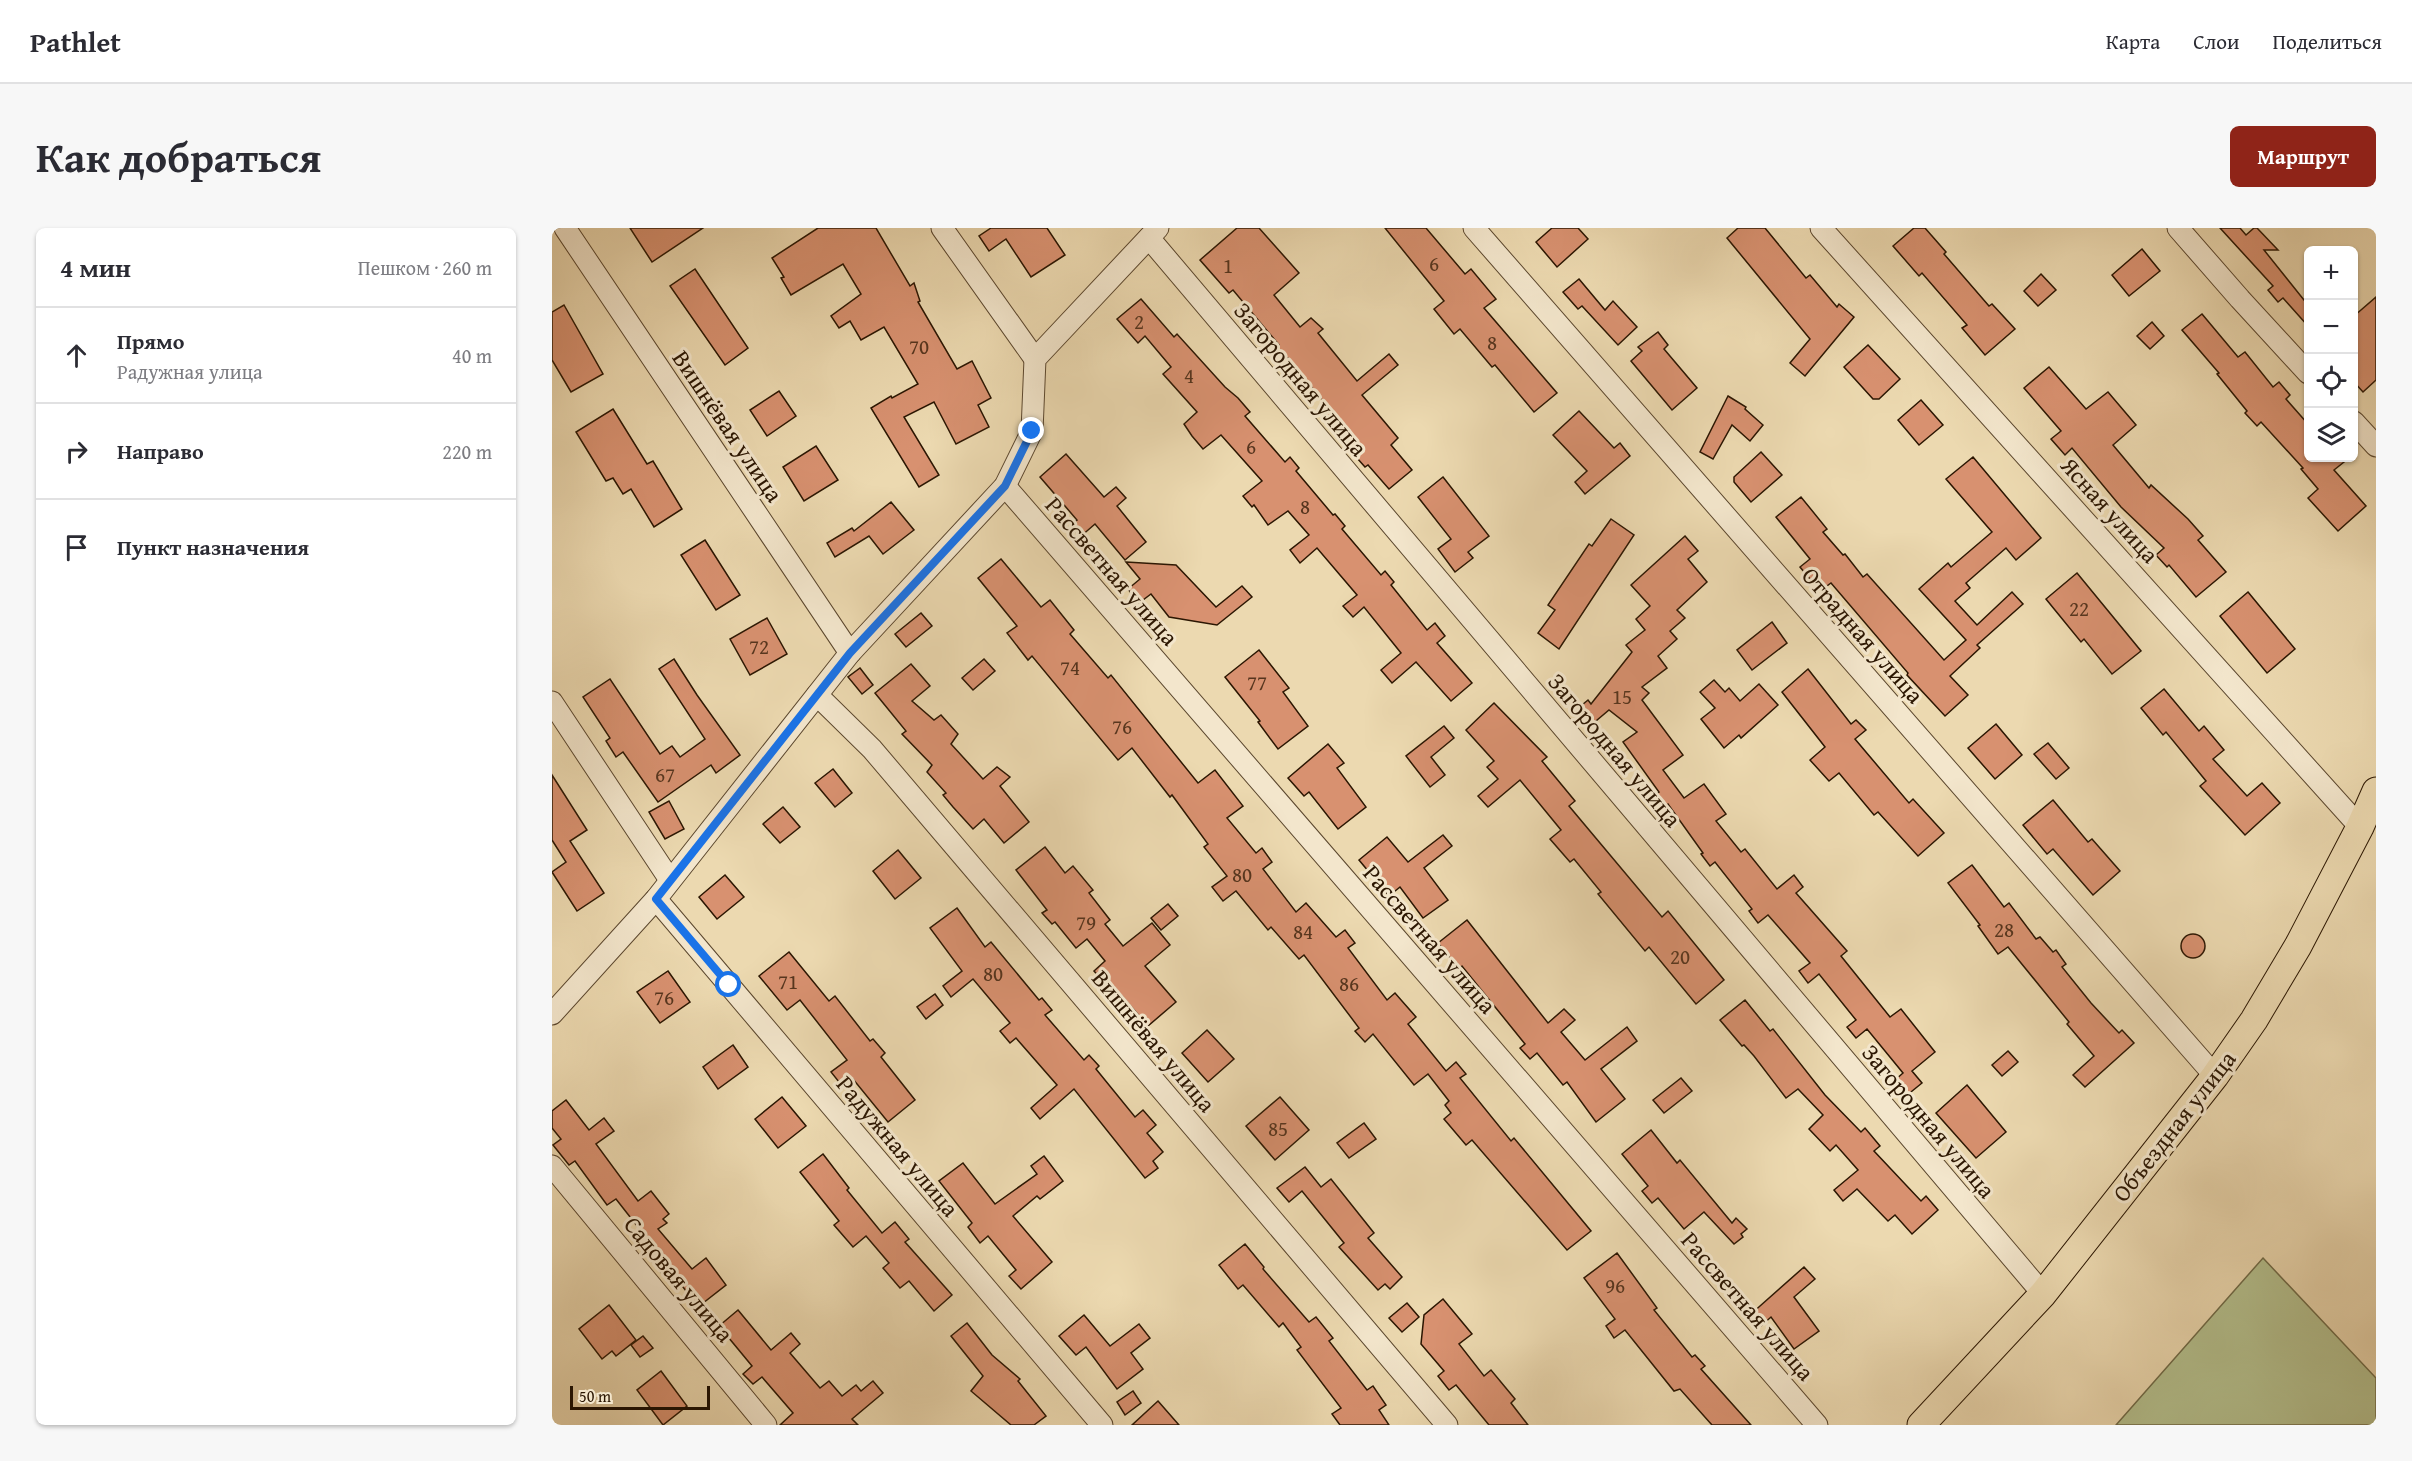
<!DOCTYPE html>
<html lang="ru">
<head>
<meta charset="utf-8">
<style>
  body { margin:0; font-family:"Gentium Book Plus",serif; background:#f7f7f7; color:#2b2b33 }
  .controls { position:absolute; right:18px; top:18px; display:grid; overflow:hidden; border-radius:9px; box-shadow:0 2px 4px #0004 }
  .controls button { width:54px; height:54px; display:grid; place-items:center; padding:0; border:0; border-bottom:2px solid #e1e1e2; background:#fff; color:#2b2b33; font:30px sans-serif }
  .scale { position:absolute; left:18px; bottom:15px; width:140px; box-sizing:border-box; padding-left:6px; border:3px solid #2b1602; border-top:0; font-size:16px; line-height:21px; white-space:nowrap; color:#2b1602; -webkit-text-stroke:4px #f3e6cc; paint-order:stroke }
  .stop { position:absolute; width:18px; height:18px; margin:-14px; border:4px solid #1a73e8; border-radius:50%; background:#fff }
  .stop.end { background:#1a73e8; border-color:#fff; box-shadow:0 2px 6px #0008 }
  .list { margin:0; padding:0; list-style:none }
  h2 { display:flex; justify-content:space-between; align-items:center; height:78px; margin:0; padding:0 24px; font-size:26px }
  h2 small { font-size:20px; font-weight:400; color:#7c7c81 }
  .list li { display:grid; grid-template-columns:39px 1fr auto; gap:18px; align-items:center; box-sizing:border-box; height:96px; padding:0 24px; border-top:2px solid #e1e1e2 }
  .list b { display:block; font-size:22px; white-space:nowrap }
  .list p { margin:0; font-size:20px; white-space:nowrap; color:#7c7c81 }
  .list em { font-size:20px; font-style:normal; color:#7c7c81 }
  .icon { flex:none; width:33px; height:33px; fill:none; stroke:currentColor; stroke-width:2; stroke-linecap:round; stroke-linejoin:round }
  .map { position:relative; flex:none; width:1824px; height:1197px; overflow:hidden; border-radius:9px }
  header { display:flex; align-items:center; gap:36px; box-sizing:border-box; height:84px; padding:0 30px; background:#fff; border-bottom:2px solid #e1e1e2 }
  header strong { font-size:28px }
  nav { display:flex; gap:33px; margin-inline-start:auto; font-size:21px }
  .intro { display:flex; align-items:center; justify-content:space-between; box-sizing:border-box; height:144px; padding:0 36px }
  h1 { margin:0; font-size:42px }
  .button { padding:15px 27px; border-radius:9px; background:#8f2418; color:#fff; font-size:21px; font-weight:700 }
  main { display:flex; gap:36px; padding:0 36px }
  aside { flex:1; background:#fff; border-radius:9px; box-shadow:0 2px 4px #0004 }
  .map>svg:first-child { display:block }
</style>
</head>
<body>
<header>
<strong>Pathlet</strong>
<nav><a>Карта</a><a>Слои</a><a>Поделиться</a></nav>
</header>
<div class="intro"><h1>Как добраться</h1><a class="button">Маршрут</a></div>
<main>
<aside>
<h2>4 мин<small>Пешком · 260 m</small></h2>
<ul class="list">
<li><svg class="icon" aria-label="ahead" viewBox="0 0 24 24"><path d="M12 20V5M6 11l6-6 6 6"/></svg><div><b>Прямо</b><p>Радужная улица</p></div><em>40 m</em></li>
<li><svg class="icon" aria-label="right" viewBox="0 0 24 24"><path d="M7 20v-9h11M14 6l5 5-5 5"/></svg><div><b>Направо</b></div><em>220 m</em></li>
<li><svg class="icon" aria-label="arrive" viewBox="0 0 24 24"><path d="M6 21V4h12l-3 4 3 4H6"/></svg><div><b>Пункт назначения</b></div></li>
</ul>
</aside>
<div class="map">
<svg width="1824" height="1197" viewBox="0 0 1824 1197">
  <rect width="100%" height="100%" fill="#ecd9b0"/>
  <filter id="stains"><feTurbulence type="fractalNoise" baseFrequency=".00333" numOctaves="4"/><feColorMatrix values="0 0 0 0 .2 0 0 0 0 .09 0 0 0 0 .02 0 0 0 .5 -.17"/></filter>
  <radialGradient id="worn" r=".72"><stop offset=".6" stop-color="#630" stop-opacity="0"/><stop offset="1" stop-color="#630" stop-opacity=".3"/></radialGradient>
  <polygon fill="#b4c08e" stroke="#706b48" stroke-width="1.5" points="1711,1030 1824,1150 1824,1197 1564,1197"/>
  <g fill="#d89170" stroke="#2b1602" stroke-width="1.5">
    <polygon points="78,0 151,0 100,34"/>
    <polygon points="266,0 324,0 358,58 362,55 368,73 366,74 405,141 420,133 439,170 426,177 437,199 404,216 382,174 352,189 387,247 367,259 319,180 339,168 340,170 366,156 332,99 309,112 298,93 287,100 279,88 309,66 291,36 239,67 229,50 232,49 220,30"/>
    <polygon points="439,0 495,0 513,27 479,49 454,11 437,23 427,8"/>
    <polygon points="685,0 707,0 747,45 722,67 748,99 759,90 771,101 766,105 805,153 837,126 846,137 810,167 846,210 839,217 860,242 837,261 816,237 813,239 797,221 805,213 784,189 778,194 769,183 775,178 736,130 727,137 717,125 727,117 681,62 677,65 648,32"/>
    <polygon points="833,0 874,0 913,46 919,41 944,71 932,80 1005,165 982,184 943,137 940,139 908,101 902,106 882,81 892,73"/>
    <polygon points="1000,0 1026,0 1036,11 1005,39 984,14"/>
    <polygon points="1186,0 1213,0 1254,50 1258,47 1285,79 1287,76 1302,89 1253,148 1238,135 1258,111 1175,10"/>
    <polygon points="1362,0 1373,0 1394,24 1392,26 1437,78 1440,76 1463,101 1433,127 1410,100 1415,97 1370,45 1367,48 1341,18"/>
    <polygon points="1668,0 1688,0 1694,7 1702,0 1705,0 1726,22 1712,22 1756,77 1756,98 1731,70 1726,74 1716,62 1721,58"/>
    <polygon points="1590,21 1608,43 1577,68 1560,47"/>
    <polygon points="143,41 196,120 173,137 118,58"/>
    <polygon points="1489,46 1504,62 1486,78 1472,63"/>
    <polygon points="1027,51 1053,82 1061,73 1085,99 1066,117 1030,78 1026,81 1011,64"/>
    <polygon points="1824,69 1824,152 1811,164 1802,154 1802,88"/>
    <polygon points="589,71 622,109 625,106 673,159 686,170 698,184 693,188 733,234 738,229 747,240 744,243 781,287 783,286 793,298 790,301 829,347 833,343 842,354 839,357 875,402 883,395 893,408 885,415 920,455 899,473 864,434 840,455 829,442 849,425 812,379 801,389 791,378 805,367 765,320 748,335 738,322 757,307 736,283 716,297 702,277 700,279 691,268 710,253 669,207 651,221 640,208 632,196 645,184 611,146 619,139 593,108 586,115 565,91"/>
    <polygon points="12,77 51,146 19,164 0,132 0,84"/>
    <polygon points="1650,86 1686,129 1693,124 1721,159 1727,154 1738,167 1734,171 1756,196 1756,230 1797,230 1782,242 1814,278 1786,303 1756,270 1766,261 1749,241 1751,240 1709,194 1705,198 1693,185 1695,183 1665,146 1667,145 1630,102"/>
    <polygon points="1600,94 1612,108 1598,121 1585,108"/>
    <polygon points="1106,104 1116,117 1112,121 1145,160 1120,182 1079,133 1090,123 1086,119"/>
    <polygon points="1316,117 1348,151 1327,171 1321,171 1292,139"/>
    <polygon points="1497,139 1534,181 1556,164 1584,197 1561,217 1597,260 1599,257 1636,291 1651,308 1646,312 1674,344 1644,369 1617,337 1615,339 1604,327 1612,320 1569,279 1520,220 1513,227 1499,211 1509,203 1472,160"/>
    <polygon points="227,163 244,188 215,208 198,182"/>
    <polygon points="1176,168 1194,179 1193,181 1211,197 1198,213 1180,197 1161,231 1148,224"/>
    <polygon points="1369,172 1391,197 1367,217 1346,192"/>
    <polygon points="61,181 95,236 101,233 130,281 102,299 79,261 71,266 61,250 54,253 24,204"/>
    <polygon points="1027,183 1062,220 1068,215 1078,228 1033,266 1023,254 1035,243 1001,207"/>
    <polygon points="264,218 286,252 252,273 231,239"/>
    <polygon points="1209,224 1230,247 1199,274 1182,254 1182,249"/>
    <polygon points="514,226 552,269 564,259 574,270 565,278 594,314 573,332 543,296 528,309 518,297 525,292 488,249"/>
    <polygon points="1421,229 1489,310 1464,332 1454,320 1414,355 1418,360 1403,373 1425,397 1460,364 1471,376 1425,417 1428,420 1398,448 1416,467 1393,488 1355,447 1356,445 1279,355 1268,363 1248,339 1258,331 1224,289 1249,269 1275,301 1271,304 1291,327 1293,326 1311,349 1315,346 1392,432 1414,412 1367,361 1396,335 1399,339 1440,304 1394,251"/>
    <polygon points="891,249 937,308 916,324 921,330 903,344 886,321 899,311 866,269"/>
    <polygon points="339,274 362,302 331,326 317,308 283,329 275,315 300,300 302,303"/>
    <polygon points="1059,291 1082,307 1007,421 986,405 1003,382 996,377 1037,316 1040,318"/>
    <polygon points="1133,308 1146,323 1136,331 1155,354 1125,382 1133,390 1118,403 1125,411 1106,428 1115,440 1090,459 1097,465 1090,472 1131,527 1111,542 1132,570 1152,556 1174,586 1164,593 1189,624 1193,621 1225,661 1242,647 1251,659 1244,665 1295,723 1289,728 1338,789 1349,781 1383,824 1360,843 1370,855 1354,868 1342,853 1351,845 1315,801 1304,810 1295,799 1304,792 1267,746 1256,755 1247,743 1258,735 1216,687 1206,695 1197,683 1200,681 1163,634 1158,638 1149,626 1151,625 1116,576 1108,582 1099,570 1107,564 1071,514 1085,504 1057,482 1038,498 1024,482 1036,472 1039,476 1080,424 1074,417 1093,402 1084,391 1098,378 1079,357"/>
    <polygon points="153,312 188,367 164,382 129,327"/>
    <polygon points="449,331 489,379 498,372 522,402 518,406 556,450 559,447 646,555 663,542 691,578 675,590 704,625 710,620 720,634 711,641 744,684 754,675 784,709 793,702 803,715 796,720 835,772 843,765 864,789 856,796 894,843 904,834 914,846 908,850 959,913 962,910 1039,1003 1015,1022 920,912 914,917 892,891 899,885 893,877 897,873 876,846 862,857 821,806 813,814 803,803 807,800 752,727 747,731 719,699 716,702 684,663 671,673 660,659 675,648 652,619 656,616 620,567 618,569 580,520 566,532 480,428 476,432 455,405 465,398 426,350"/>
    <polygon points="574,334 624,337 664,379 690,358 700,369 665,397 617,389 599,366 587,375 576,361 588,351"/>
    <polygon points="1525,345 1589,423 1560,446 1532,411 1529,414 1494,371"/>
    <polygon points="1696,364 1743,421 1715,445 1668,388"/>
    <polygon points="369,385 380,398 354,419 343,406"/>
    <polygon points="215,390 235,426 198,447 178,411"/>
    <polygon points="1220,394 1235,415 1200,442 1185,422"/>
    <polygon points="707,422 737,460 731,464 756,498 726,521 706,494 708,493 673,449"/>
    <polygon points="122,431 145,467 188,527 164,545 159,537 106,574 71,524 64,529 54,513 58,510 31,469 58,451 108,526 120,518 128,529 153,511 107,441"/>
    <polygon points="432,431 443,443 421,462 410,450"/>
    <polygon points="359,436 378,458 360,473 382,492 389,487 406,506 399,516 431,551 445,539 458,549 448,558 477,594 452,615 432,591 421,601 401,579 391,567 394,565 375,544 380,537 350,506 354,503 323,465"/>
    <polygon points="308,440 321,457 310,466 296,449"/>
    <polygon points="1256,441 1299,496 1304,492 1314,502 1303,511 1357,575 1361,571 1392,605 1366,628 1326,584 1322,587 1287,545 1277,553 1258,532 1273,519 1230,464"/>
    <polygon points="1162,452 1173,464 1177,460 1188,473 1207,456 1226,477 1189,510 1187,507 1172,520 1149,491 1163,480 1148,464"/>
    <polygon points="1612,461 1647,503 1652,498 1672,522 1661,531 1695,568 1710,555 1728,575 1693,607 1648,558 1654,553 1614,504 1611,507 1589,480"/>
    <polygon points="942,475 995,529 990,533 1023,573 1017,578 1110,689 1116,683 1172,752 1144,776 1097,719 1093,723 1046,666 1049,664 1022,631 1018,634 998,611 1009,602 968,552 936,579 926,568 946,551 935,539 942,533 914,502"/>
    <polygon points="1444,496 1470,527 1443,551 1416,520"/>
    <polygon points="892,498 902,510 879,529 893,547 878,559 854,528"/>
    <polygon points="1496,515 1517,540 1504,551 1482,526"/>
    <polygon points="776,516 792,535 785,540 814,579 786,601 757,564 752,568 736,550"/>
    <polygon points="281,541 300,565 283,579 263,555"/>
    <polygon points="0,547 35,602 18,613 52,665 25,683 0,644 14,634 0,612"/>
    <polygon points="1501,572 1536,614 1540,611 1568,643 1541,667 1501,621 1495,626 1471,597"/>
    <polygon points="117,573 132,601 113,611 97,584"/>
    <polygon points="231,579 248,599 228,615 211,596"/>
    <polygon points="891,607 900,618 872,640 896,672 871,690 848,659 837,668 807,632 835,609 856,634"/>
    <polygon points="493,619 513,645 521,638 541,662 537,665 558,692 553,696 571,718 600,695 618,717 593,738 624,774 596,798 564,761 561,764 542,743 553,733 535,711 524,720 503,694 500,696 490,685 495,682 464,642"/>
    <polygon points="346,622 369,650 343,671 321,643"/>
    <polygon points="1420,637 1452,679 1457,675 1484,711 1488,709 1501,724 1504,722 1514,736 1510,739 1539,775 1567,805 1570,802 1582,815 1533,859 1521,847 1542,828 1515,796 1517,794 1456,719 1446,726 1426,698 1428,697 1396,655"/>
    <polygon points="173,647 192,669 165,691 147,669"/>
    <polygon points="616,676 626,688 609,702 599,690"/>
    <polygon points="405,680 433,719 439,714 487,772 490,770 500,782 493,787 532,832 537,827 547,838 544,841 583,889 591,882 604,897 595,905 611,924 601,933 606,940 593,950 522,861 488,891 479,880 505,857 464,810 458,815 448,803 458,795 421,751 399,769 391,758 410,743 378,700"/>
    <polygon points="915,692 996,795 1012,781 1023,792 1009,804 1033,832 1075,799 1085,813 1049,841 1073,871 1044,894 1015,854 1011,857 985,825 978,831 968,820 973,816 910,738 907,741 886,715"/>
    <circle cx="1641" cy="718" r="12"/>
    <polygon points="237,724 277,773 283,768 318,813 321,811 333,825 329,829 363,872 336,894 301,851 291,859 279,844 295,832 248,772 235,782 207,748"/>
    <polygon points="116,743 138,774 108,795 85,764"/>
    <polygon points="383,766 391,777 374,791 365,779"/>
    <polygon points="1193,772 1218,803 1221,801 1273,867 1309,904 1313,900 1328,918 1322,923 1369,973 1374,968 1386,982 1360,1006 1343,987 1336,993 1305,961 1291,973 1282,962 1306,942 1284,917 1278,923 1257,901 1271,887 1246,861 1234,870 1202,828 1192,817 1190,818 1168,792"/>
    <polygon points="655,802 682,831 656,854 630,825"/>
    <polygon points="181,817 196,839 166,861 151,839"/>
    <polygon points="1456,823 1466,834 1450,848 1440,837"/>
    <polygon points="1129,850 1140,863 1112,885 1101,872"/>
    <polygon points="1415,857 1454,904 1424,930 1384,885"/>
    <polygon points="230,869 254,898 226,920 203,891"/>
    <polygon points="728,869 757,902 723,932 694,898"/>
    <polygon points="14,872 37,902 52,890 62,903 44,916 86,973 99,963 117,986 111,991 115,995 106,1001 140,1041 154,1030 174,1057 146,1079 119,1043 112,1048 92,1024 100,1017 64,971 55,977 23,933 17,937 1,917 9,911 0,900 0,883"/>
    <polygon points="812,895 824,911 797,930 785,915"/>
    <polygon points="1099,902 1125,935 1128,932 1180,995 1184,990 1195,1001 1189,1006 1191,1009 1182,1016 1152,984 1132,1001 1106,970 1100,975 1090,963 1096,958 1070,926"/>
    <polygon points="271,926 297,960 295,962 330,1005 343,994 357,1011 353,1014 400,1067 382,1083 357,1053 348,1060 331,1040 337,1035 314,1008 301,1019 282,997 287,993 248,944"/>
    <polygon points="492,928 511,953 488,971 485,968 461,988 500,1034 469,1061 457,1048 464,1042 436,1008 428,1015 416,999 420,995 387,953 411,935 443,976 485,946 479,938"/>
    <polygon points="753,939 769,959 779,951 822,1005 816,1010 850,1049 838,1061 833,1056 826,1062 787,1019 792,1015 750,963 737,974 725,960"/>
    <polygon points="693,1016 712,1039 711,1041 757,1094 764,1089 781,1110 777,1113 815,1162 821,1158 834,1177 827,1182 837,1197 788,1197 780,1186 789,1180 745,1122 749,1119 731,1095 727,1099 691,1057 686,1061 667,1037"/>
    <polygon points="1065,1025 1105,1080 1102,1082 1140,1129 1143,1127 1153,1138 1149,1141 1199,1197 1160,1197 1128,1161 1122,1163 1073,1102 1062,1110 1054,1098 1063,1091 1032,1050"/>
    <polygon points="1252,1039 1263,1051 1242,1069 1267,1103 1242,1121 1219,1089 1209,1098 1199,1086"/>
    <polygon points="891,1071 920,1106 907,1116 932,1148 939,1142 963,1171 959,1175 976,1197 937,1197 904,1157 897,1162 886,1148 892,1143 869,1116 872,1087"/>
    <polygon points="855,1075 867,1089 850,1104 837,1090"/>
    <polygon points="57,1077 84,1112 64,1128 60,1123 50,1131 27,1101"/>
    <polygon points="186,1082 219,1122 239,1105 248,1116 238,1125 268,1160 277,1153 290,1168 304,1157 309,1163 321,1153 331,1165 300,1191 306,1197 228,1197 241,1185 210,1149 201,1156 191,1146 200,1138 167,1098"/>
    <polygon points="532,1087 558,1118 587,1096 598,1110 579,1125 591,1141 565,1161 534,1119 524,1127 507,1108"/>
    <polygon points="415,1095 440,1127 468,1151 466,1153 494,1188 482,1197 459,1197 419,1163 431,1148 399,1108"/>
    <polygon points="91,1108 101,1120 88,1129 79,1117"/>
    <polygon points="109,1143 135,1178 111,1197 85,1162"/>
    <polygon points="581,1163 589,1175 573,1187 565,1174"/>
    <polygon points="606,1173 627,1197 580,1197"/>
  </g>
  <g fill="none" stroke-linecap="round" stroke-linejoin="round">
    <defs>
      <g id="minor">
        <polyline points="13,0 298,425"/>
        <polyline points="390,0 483,131"/>
        <polyline points="922,0 1663,848"/>
        <polyline points="1269,0 1808,599"/>
        <polyline points="1626,0 1688,71 1756,145"/>
        <polyline points="597,10 1491,1066"/>
        <polyline points="1802,194 1824,218"/>
        <polyline points="453,258 1265,1197"/>
        <polyline points="265,467 320,521 895,1197"/>
        <polyline points="0,474 118,652"/>
        <polyline points="104,671 550,1197"/>
        <polyline points="0,786 104,671 298,425 453,258 480,203 483,131 606,0"/>
        <polyline points="0,938 214,1197"/>
      </g>
      <polyline id="major" points="1369,1197 1491,1066 1663,848 1702,792 1746,718 1808,599 1824,563"/>
    </defs>
    <use href="#minor" stroke="#5b472e" stroke-width="23"/>
    <use href="#major" stroke="#2b1602" stroke-width="29"/>
    <use href="#minor" stroke="#f3e6cc" stroke-width="21"/>
    <use href="#major" stroke="#ecd9b0" stroke-width="27"/>
  </g>
  <g fill="none" stroke-linecap="round" stroke-linejoin="round">
    <polyline stroke="#1a73e8" stroke-width="8" points="177,757 104,671 298,425 453,258 480,203"/>
  </g>
  <g text-anchor="middle" dominant-baseline="central" stroke-width="6" stroke-linejoin="round" paint-order="stroke">
    <g font-size="21" fill="#56351e">
      <text x="882" y="35">6</text>
      <text x="676" y="37">1</text>
      <text x="587" y="93">2</text>
      <text x="940" y="114">8</text>
      <text x="367" y="118">70</text>
      <text x="637" y="147">4</text>
      <text x="699" y="218">6</text>
      <text x="753" y="278">8</text>
      <text x="1527" y="380">22</text>
      <text x="207" y="418">72</text>
      <text x="518" y="439">74</text>
      <text x="705" y="454">77</text>
      <text x="1070" y="468">15</text>
      <text x="570" y="498">76</text>
      <text x="113" y="546">67</text>
      <text x="690" y="646">80</text>
      <text x="534" y="694">79</text>
      <text x="1452" y="701">28</text>
      <text x="751" y="703">84</text>
      <text x="1128" y="728">20</text>
      <text x="441" y="745">80</text>
      <text x="236" y="753">71</text>
      <text x="797" y="755">86</text>
      <text x="112" y="769">76</text>
      <text x="726" y="900">85</text>
      <text x="1063" y="1057">96</text>
    </g>
    <g font-size="24" fill="#2b1602" stroke="#f3e6cc">
      <text transform="translate(749 151) rotate(50)">Загородная улица</text>
      <text transform="translate(176 198) rotate(56)">Вишнёвая улица</text>
      <text transform="translate(1558 282) rotate(48)">Ясная улица</text>
      <text transform="translate(560 343) rotate(49)">Рассветная улица</text>
      <text transform="translate(1311 407) rotate(49)">Отрадная улица</text>
      <text transform="translate(1063 522) rotate(50)">Загородная улица</text>
      <text transform="translate(878 711) rotate(49)">Рассветная улица</text>
      <text transform="translate(602 813) rotate(50)">Вишнёвая улица</text>
      <text transform="translate(1377 893) rotate(50)">Загородная улица</text>
      <text transform="translate(1622 898) rotate(-52)">Объездная улица</text>
      <text transform="translate(346 918) rotate(50)">Радужная улица</text>
      <text transform="translate(127 1051) rotate(50)">Садовая улица</text>
      <text transform="translate(1196 1078) rotate(49)">Рассветная улица</text>
    </g>
  </g>
  <rect width="100%" height="100%" filter="url(#stains)"/>
  <rect width="100%" height="100%" fill="url(#worn)"/>
</svg>
<div class="controls">
<button>+</button>
<button>−</button>
<button><svg class="icon" aria-label="locate" viewBox="0 0 24 24"><circle cx="12" cy="12" r="6"/><path d="M12 2v4M12 18v4M2 12h4M18 12h4"/></svg></button>
<button><svg class="icon" aria-label="layers" viewBox="0 0 24 24"><path d="M12 4l9 5-9 5-9-5zM3 14l9 5 9-5"/></svg></button>
</div>
<div class="scale">50 m</div>
<div class="stop" style="left:177px;top:757px"></div>
<div class="stop end" style="left:480px;top:203px"></div>
</div>
</main>
</body>
</html>
